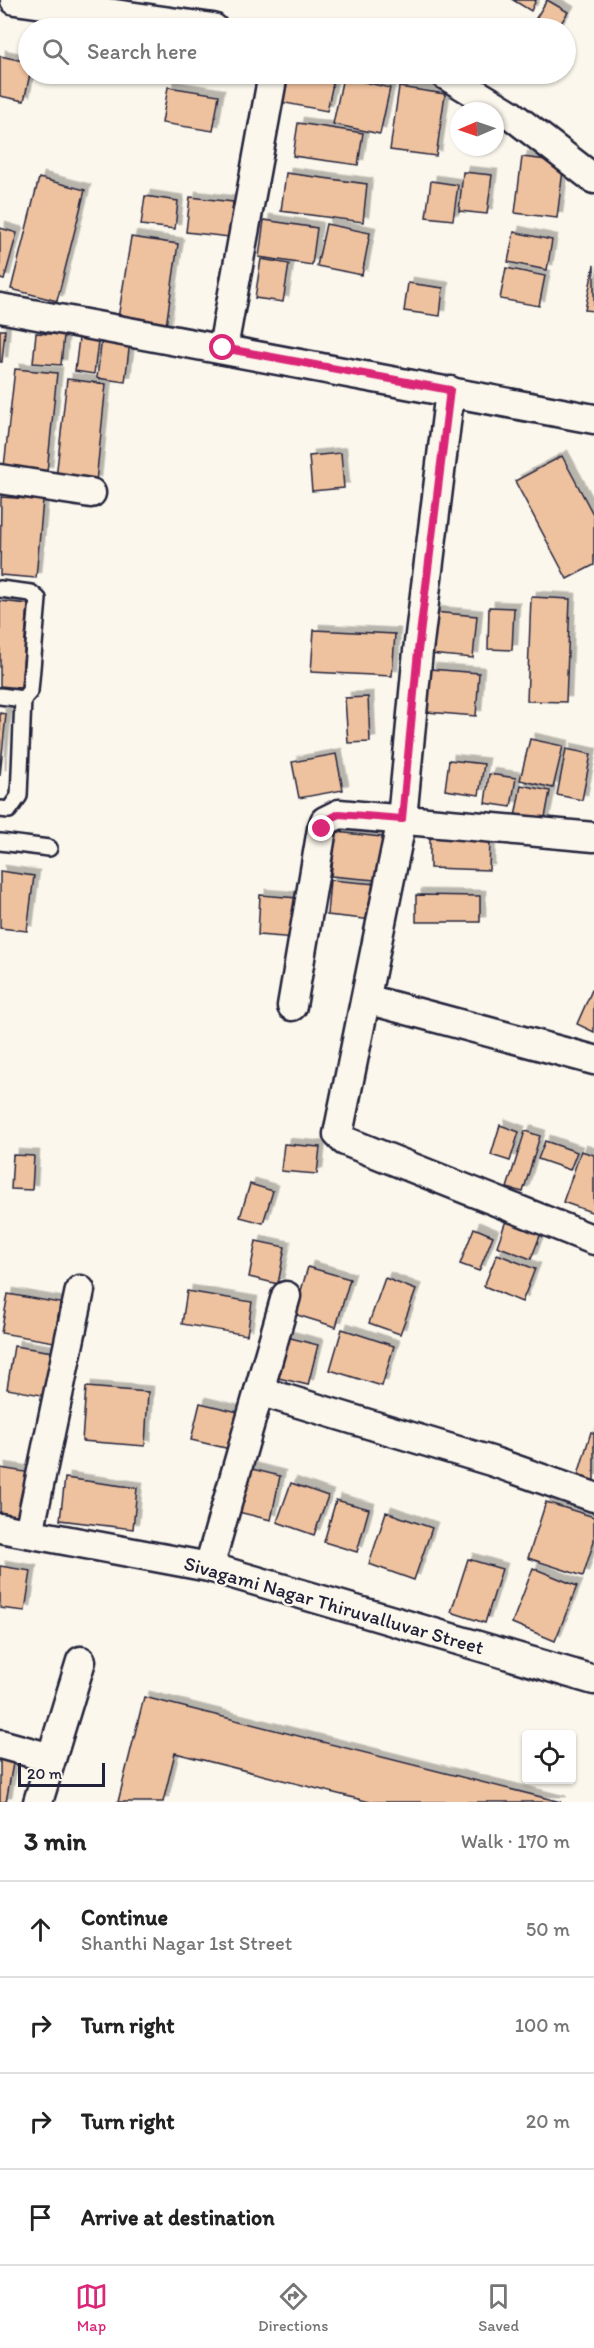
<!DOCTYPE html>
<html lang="en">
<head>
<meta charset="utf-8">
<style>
  body { margin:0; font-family:Itim,sans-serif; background:#f2f2f2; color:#222 }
  .controls { position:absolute; right:18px; bottom:18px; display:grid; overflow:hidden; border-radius:6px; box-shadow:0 2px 4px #0004 }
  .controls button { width:54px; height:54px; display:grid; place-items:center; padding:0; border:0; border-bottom:2px solid #e0e0e0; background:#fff; color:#222; font:30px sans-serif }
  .compass { position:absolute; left:450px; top:102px; width:54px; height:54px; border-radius:50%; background:#fff; box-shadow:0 2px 4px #0004; rotate:268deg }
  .scale { position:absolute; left:18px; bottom:15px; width:87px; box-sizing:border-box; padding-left:6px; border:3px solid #22223b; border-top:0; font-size:16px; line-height:21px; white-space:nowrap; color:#22223b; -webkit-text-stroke:4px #fbf7ec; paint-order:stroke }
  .stop { position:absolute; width:18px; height:18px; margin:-14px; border:4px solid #db2777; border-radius:50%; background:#fff }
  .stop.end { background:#db2777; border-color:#fff; box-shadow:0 2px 6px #0008 }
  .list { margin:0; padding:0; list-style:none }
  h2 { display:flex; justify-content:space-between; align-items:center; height:78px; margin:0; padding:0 24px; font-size:26px }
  h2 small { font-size:20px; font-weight:400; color:#767676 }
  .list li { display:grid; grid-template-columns:39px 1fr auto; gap:18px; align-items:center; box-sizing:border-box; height:96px; padding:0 24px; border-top:2px solid #e0e0e0 }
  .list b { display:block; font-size:22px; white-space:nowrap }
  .list p { margin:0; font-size:20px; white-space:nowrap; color:#767676 }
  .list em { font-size:20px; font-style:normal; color:#767676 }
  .icon { flex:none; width:33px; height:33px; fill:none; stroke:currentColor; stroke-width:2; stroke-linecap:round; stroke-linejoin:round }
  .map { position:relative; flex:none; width:594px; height:1802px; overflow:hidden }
  .search { position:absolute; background:#fff; box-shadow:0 2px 4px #0004; left:18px; right:18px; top:18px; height:66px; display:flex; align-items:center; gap:15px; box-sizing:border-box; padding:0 21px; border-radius:33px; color:#767676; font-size:22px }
  .sheet { height:462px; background:#fff }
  nav { display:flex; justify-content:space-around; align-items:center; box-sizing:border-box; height:84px; border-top:2px solid #e0e0e0; background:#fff; font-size:16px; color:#767676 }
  nav a { display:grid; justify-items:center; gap:3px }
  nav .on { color:#db2777 }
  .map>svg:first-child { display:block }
</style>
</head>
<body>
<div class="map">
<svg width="594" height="1802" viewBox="0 0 594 1802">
  <defs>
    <filter id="shadow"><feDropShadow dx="5.5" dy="-5.5" stdDeviation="0" flood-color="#0004"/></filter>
  </defs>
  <rect width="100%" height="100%" fill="#fbf7ec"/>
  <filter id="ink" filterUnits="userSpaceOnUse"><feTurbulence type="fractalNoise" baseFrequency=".0167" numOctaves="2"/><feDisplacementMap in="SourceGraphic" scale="12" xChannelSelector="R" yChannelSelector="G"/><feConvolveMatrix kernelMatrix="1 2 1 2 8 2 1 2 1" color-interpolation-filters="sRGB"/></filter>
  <g filter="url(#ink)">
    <g fill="#efc29f" stroke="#22223b" stroke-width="1.5" filter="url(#shadow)">
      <polygon points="513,0 536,0 531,11"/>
      <polygon points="547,0 568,12 558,28 530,28"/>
      <polygon points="0,56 28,62 30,74 24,101 0,96"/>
      <polygon points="286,74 335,74 327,111 280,102"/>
      <polygon points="343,77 390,88 380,134 333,124"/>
      <polygon points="168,87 219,95 213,131 162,123"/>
      <polygon points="399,87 445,94 436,156 390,150"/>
      <polygon points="298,123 363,133 358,165 293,156"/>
      <polygon points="522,157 564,162 557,218 515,213"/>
      <polygon points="463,172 492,175 487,214 459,211"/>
      <polygon points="286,173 367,184 363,222 281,211"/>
      <polygon points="39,178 85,190 57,301 11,289"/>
      <polygon points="431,181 458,185 453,220 426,217"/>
      <polygon points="145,196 178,201 175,229 141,225"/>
      <polygon points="190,197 233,202 229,237 186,232"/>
      <polygon points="264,220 317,228 312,265 259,257"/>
      <polygon points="326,224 370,233 362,275 317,266"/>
      <polygon points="0,228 17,233 4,280 0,279"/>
      <polygon points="514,232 552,240 547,270 508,262"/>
      <polygon points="131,237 178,244 165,333 117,325"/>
      <polygon points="261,259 289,264 283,302 255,298"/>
      <polygon points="594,265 594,311 585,310"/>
      <polygon points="506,268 545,276 539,306 500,299"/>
      <polygon points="408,283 443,288 440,316 404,311"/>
      <polygon points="0,330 5,330 2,362 0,362"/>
      <polygon points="36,333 64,335 61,365 33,363"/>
      <polygon points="79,338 98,341 94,374 75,371"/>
      <polygon points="102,338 130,341 125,382 97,378"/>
      <polygon points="15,369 57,373 47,472 4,467"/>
      <polygon points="67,379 106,384 96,482 56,478"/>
      <polygon points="341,453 344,488 312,491 309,456"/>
      <polygon points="562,456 594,516 594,565 567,579 515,481"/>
      <polygon points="1,497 43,500 36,578 0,575"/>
      <polygon points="531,597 570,599 566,702 527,701"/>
      <polygon points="0,601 28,604 21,688 0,686"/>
      <polygon points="489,607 514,608 512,650 488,649"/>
      <polygon points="433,612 477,616 473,658 429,654"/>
      <polygon points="314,630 395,634 392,676 311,672"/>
      <polygon points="430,669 479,673 476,716 427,712"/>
      <polygon points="368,697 370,742 348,743 345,698"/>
      <polygon points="0,713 6,714 0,776"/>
      <polygon points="530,739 563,746 553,788 520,780"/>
      <polygon points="566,749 591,754 582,800 557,795"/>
      <polygon points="336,754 343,790 299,798 292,762"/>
      <polygon points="449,760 484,764 479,795 445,790"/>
      <polygon points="489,774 516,778 511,807 485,803"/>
      <polygon points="521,785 550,791 544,823 515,817"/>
      <polygon points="336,832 390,838 386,881 331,876"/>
      <polygon points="430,838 490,840 489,870 430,868"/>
      <polygon points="0,871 34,876 27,931 0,928"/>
      <polygon points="330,880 376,884 373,920 327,915"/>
      <polygon points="260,895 298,898 296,938 258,935"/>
      <polygon points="416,895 480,896 480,922 416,922"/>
      <polygon points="592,990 594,990 594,1032 577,1024"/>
      <polygon points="500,1125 519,1132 510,1161 491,1155"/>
      <polygon points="525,1131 540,1136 523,1192 507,1188"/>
      <polygon points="545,1141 577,1152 570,1170 538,1159"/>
      <polygon points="284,1144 320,1147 317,1174 281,1171"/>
      <polygon points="581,1151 594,1155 594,1213 563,1202"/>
      <polygon points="13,1155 34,1156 32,1190 11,1189"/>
      <polygon points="250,1184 273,1191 263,1223 240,1217"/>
      <polygon points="508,1215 543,1228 531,1259 497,1246"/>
      <polygon points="474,1228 493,1236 479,1271 460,1264"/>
      <polygon points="256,1241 285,1247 278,1284 249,1277"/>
      <polygon points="497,1254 535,1269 522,1302 484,1286"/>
      <polygon points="308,1267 350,1279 336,1327 294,1314"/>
      <polygon points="385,1278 416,1290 400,1334 369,1323"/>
      <polygon points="187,1291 252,1302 247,1335 182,1324"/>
      <polygon points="8,1294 60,1303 54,1342 1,1333"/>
      <polygon points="342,1329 394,1346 382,1386 330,1370"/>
      <polygon points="279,1335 318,1345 308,1385 270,1376"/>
      <polygon points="14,1346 53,1352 47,1396 7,1389"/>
      <polygon points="86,1387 148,1392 145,1446 82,1441"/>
      <polygon points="200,1403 238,1412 230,1449 191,1440"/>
      <polygon points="591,1432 594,1433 594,1481 578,1475"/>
      <polygon points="0,1468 32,1473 24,1520 0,1516"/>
      <polygon points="248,1468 280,1476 271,1520 238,1512"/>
      <polygon points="65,1478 137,1488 133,1529 60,1520"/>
      <polygon points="291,1483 328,1496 314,1535 277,1522"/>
      <polygon points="336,1500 369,1509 357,1552 324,1542"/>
      <polygon points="546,1502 594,1517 594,1541 583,1576 528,1558"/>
      <polygon points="386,1512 432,1528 414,1580 369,1564"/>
      <polygon points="468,1559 502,1569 485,1623 451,1612"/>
      <polygon points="0,1566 31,1571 25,1611 0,1608"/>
      <polygon points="533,1568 577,1586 555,1641 512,1623"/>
      <polygon points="144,1697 561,1802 370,1802 175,1753 163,1802 118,1802"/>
      <polygon points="0,1756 14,1758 6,1802 0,1802"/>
    </g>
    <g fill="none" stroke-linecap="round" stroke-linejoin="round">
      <defs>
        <g id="service">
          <polyline points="0,589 31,593 38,599 30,691 23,699 0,696"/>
          <polyline points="0,809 9,810 19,796 23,699"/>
          <polyline points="0,842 49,848"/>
        </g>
        <g id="minor">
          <polyline points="15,0 213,28"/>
          <polyline points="444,74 510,114 594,179"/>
          <polyline points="0,308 594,419"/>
          <polyline points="223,348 273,74"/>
          <polyline points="450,391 418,651 402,819 338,1134 345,1141 594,1240"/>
          <polyline points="0,479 91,493"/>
          <polyline points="366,999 594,1060"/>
          <polyline points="292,1006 322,829 325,821 339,814 594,837"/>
          <polyline points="259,1391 491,1461 594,1497"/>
          <polyline points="0,1528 209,1567 594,1680"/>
          <polyline points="29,1533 80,1290"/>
          <polyline points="209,1567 286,1296"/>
          <polyline points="0,1744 51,1758"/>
          <polyline points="38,1802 81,1661"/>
        </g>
      </defs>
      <use href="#service" stroke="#22223b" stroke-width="20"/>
      <use href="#minor" stroke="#22223b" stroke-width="33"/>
      <use href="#service" stroke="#fbf7ec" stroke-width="15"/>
      <use href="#minor" stroke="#fbf7ec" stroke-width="28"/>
    </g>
  </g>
  <g fill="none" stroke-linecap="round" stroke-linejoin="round" filter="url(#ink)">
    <polyline stroke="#db2777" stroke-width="8" points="223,348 450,390 418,651 402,819 339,814 325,821 322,829"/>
  </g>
  <g text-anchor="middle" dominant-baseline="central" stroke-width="5" stroke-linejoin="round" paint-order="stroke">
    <g font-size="20" fill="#22223b" stroke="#fbf7ec">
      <text transform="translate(334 1605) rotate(16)">Sivagami Nagar Thiruvalluvar Street</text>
    </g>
  </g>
</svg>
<div class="controls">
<button><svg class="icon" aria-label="locate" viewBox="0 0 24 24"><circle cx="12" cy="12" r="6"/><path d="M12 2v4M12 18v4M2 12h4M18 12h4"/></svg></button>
</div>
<svg class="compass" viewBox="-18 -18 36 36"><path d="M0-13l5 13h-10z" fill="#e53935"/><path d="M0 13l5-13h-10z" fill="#767676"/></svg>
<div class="scale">20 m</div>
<div class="stop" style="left:223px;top:348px"></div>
<div class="stop end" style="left:322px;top:829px"></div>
<div class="search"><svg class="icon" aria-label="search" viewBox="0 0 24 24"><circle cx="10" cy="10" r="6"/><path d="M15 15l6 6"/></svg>Search here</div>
</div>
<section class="sheet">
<h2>3 min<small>Walk · 170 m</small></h2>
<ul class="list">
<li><svg class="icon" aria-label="ahead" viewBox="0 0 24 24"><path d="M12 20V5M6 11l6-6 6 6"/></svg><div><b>Continue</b><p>Shanthi Nagar 1st Street</p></div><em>50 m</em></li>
<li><svg class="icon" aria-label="right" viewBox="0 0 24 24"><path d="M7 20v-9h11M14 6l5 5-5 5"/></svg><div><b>Turn right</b></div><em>100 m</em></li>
<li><svg class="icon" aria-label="right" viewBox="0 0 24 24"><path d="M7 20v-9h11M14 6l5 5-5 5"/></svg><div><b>Turn right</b></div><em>20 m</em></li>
<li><svg class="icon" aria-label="arrive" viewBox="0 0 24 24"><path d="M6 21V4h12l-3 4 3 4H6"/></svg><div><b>Arrive at destination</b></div></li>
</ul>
</section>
<nav>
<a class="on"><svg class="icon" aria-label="map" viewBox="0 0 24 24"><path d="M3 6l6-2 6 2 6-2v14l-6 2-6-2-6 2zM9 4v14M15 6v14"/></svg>Map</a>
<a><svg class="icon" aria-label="directions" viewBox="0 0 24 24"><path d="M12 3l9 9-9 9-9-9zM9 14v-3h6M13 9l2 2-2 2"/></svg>Directions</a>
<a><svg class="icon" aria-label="saved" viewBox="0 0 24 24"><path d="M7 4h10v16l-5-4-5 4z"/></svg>Saved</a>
</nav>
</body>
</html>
